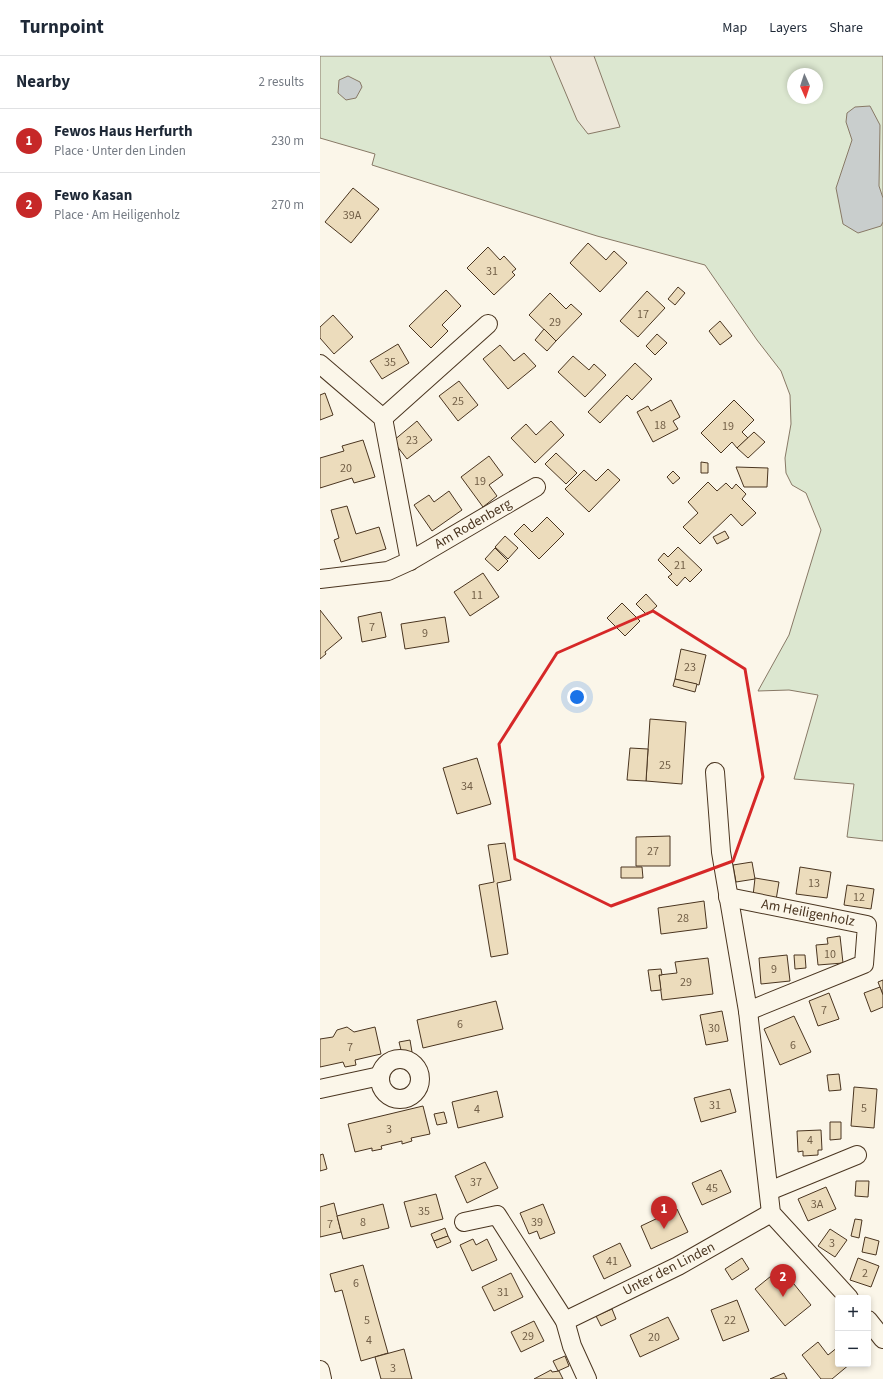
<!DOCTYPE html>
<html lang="en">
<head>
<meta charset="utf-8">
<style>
  body { margin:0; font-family:"Source Sans 3",sans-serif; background:#f2f2f3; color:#1f2937 }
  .controls { position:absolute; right:12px; bottom:12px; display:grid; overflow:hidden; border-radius:4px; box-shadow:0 2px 6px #0003 }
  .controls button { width:36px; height:36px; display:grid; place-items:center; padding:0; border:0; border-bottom:1px solid #e0e1e3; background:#fff; color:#1f2937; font:20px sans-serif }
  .compass { position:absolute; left:467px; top:12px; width:36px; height:36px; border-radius:50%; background:#fff; box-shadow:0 2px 6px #0003; rotate:177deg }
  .you { position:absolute; left:257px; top:641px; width:14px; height:14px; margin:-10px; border:3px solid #fff; border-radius:50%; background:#1a73e8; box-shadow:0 0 0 6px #1a73e833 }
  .badge { display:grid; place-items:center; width:26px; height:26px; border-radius:50%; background:#c62828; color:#fff; font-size:13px; font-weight:700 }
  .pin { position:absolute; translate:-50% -33px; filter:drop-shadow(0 1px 2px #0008) }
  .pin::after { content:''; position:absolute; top:21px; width:14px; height:12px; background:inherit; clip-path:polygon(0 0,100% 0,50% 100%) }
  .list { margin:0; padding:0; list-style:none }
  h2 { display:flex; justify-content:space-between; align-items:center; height:52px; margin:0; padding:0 16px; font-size:17px }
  h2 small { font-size:13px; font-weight:400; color:#747a83 }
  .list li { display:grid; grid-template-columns:26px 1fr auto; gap:12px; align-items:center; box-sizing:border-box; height:64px; padding:0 16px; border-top:1px solid #e0e1e3 }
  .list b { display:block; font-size:15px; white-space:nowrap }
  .list p { margin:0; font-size:13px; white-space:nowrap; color:#747a83 }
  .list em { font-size:13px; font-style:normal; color:#747a83 }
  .map { position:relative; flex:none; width:563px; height:1323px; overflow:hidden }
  header { display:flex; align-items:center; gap:24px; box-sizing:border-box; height:56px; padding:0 20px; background:#fff; border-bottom:1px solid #e0e1e3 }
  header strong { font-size:19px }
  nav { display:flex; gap:22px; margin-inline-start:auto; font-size:14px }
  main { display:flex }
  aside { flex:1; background:#fff }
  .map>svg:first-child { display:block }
</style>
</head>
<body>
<header>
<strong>Turnpoint</strong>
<nav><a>Map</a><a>Layers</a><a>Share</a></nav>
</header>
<main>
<aside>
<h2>Nearby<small>2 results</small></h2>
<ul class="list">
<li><span class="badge">1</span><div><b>Fewos Haus Herfurth</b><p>Place · Unter den Linden</p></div><em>230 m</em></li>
<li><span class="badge">2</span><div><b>Fewo Kasan</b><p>Place · Am Heiligenholz</p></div><em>270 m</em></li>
</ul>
</aside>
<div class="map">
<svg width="563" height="1323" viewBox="0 0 563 1323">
  <rect width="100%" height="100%" fill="#fbf6e9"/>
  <path fill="#dce7d0" stroke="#887966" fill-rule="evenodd" d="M0,0H563V785L527,781L534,728L474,723L498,639L469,634L438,635L469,579L501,474L486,437L472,429L466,417L465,402L471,368L470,339L461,315L437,284L385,209L277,180L52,109L55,98L0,82ZM473,18H497V42H473Z"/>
  <polygon fill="#ede7d9" stroke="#887966" points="230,0 274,0 300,71 268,78 257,64"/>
  <g fill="#c9cecd" stroke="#887966">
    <polygon points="28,20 40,26 42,31 36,42 26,44 18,37 19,24"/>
    <polygon points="550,50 560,69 559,130 563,142 563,166 561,170 538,177 523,168 516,132 532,84 526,66 527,57 535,51"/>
  </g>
  <g fill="#ecdcbc" stroke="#4a3520">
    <polygon points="33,132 59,153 31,187 5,166"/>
    <polygon points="268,187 286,204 294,195 307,207 280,236 250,207"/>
    <polygon points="168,191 180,204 184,200 196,213 192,216 195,219 174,239 147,212"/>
    <polygon points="358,231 365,237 355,249 348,243"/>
    <polygon points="126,234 141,250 122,269 128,275 111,292 89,270"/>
    <polygon points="327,235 345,252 318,281 300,265"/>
    <polygon points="230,237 246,253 251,248 262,258 236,285 209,259"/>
    <polygon points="13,259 33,281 14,298 0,282 0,271"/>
    <polygon points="400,265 412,280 400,289 389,275"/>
    <polygon points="224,273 236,285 227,295 215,284"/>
    <polygon points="337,278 347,287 335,299 326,290"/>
    <polygon points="78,288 89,307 62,323 50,305"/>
    <polygon points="180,289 194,305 204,297 216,310 188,333 163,303"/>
    <polygon points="253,300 269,314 274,308 286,319 265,341 238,316"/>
    <polygon points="315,307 332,323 312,344 307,339 280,367 268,356"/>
    <polygon points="139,325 158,349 138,365 119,340"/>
    <polygon points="5,337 13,359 0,364 0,339"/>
    <polygon points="351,344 360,361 353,365 358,373 333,386 317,356 328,350 331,355"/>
    <polygon points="414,344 434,364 422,376 428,382 417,392 412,386 401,397 381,377"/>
    <polygon points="97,365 112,384 87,403 73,385"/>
    <polygon points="231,365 244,379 215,407 191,382 206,368 216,379"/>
    <polygon points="434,376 445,386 428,402 417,392"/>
    <polygon points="43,384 55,421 34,427 32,422 0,432 0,402 24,395 22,390"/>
    <polygon points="236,397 257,417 246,428 225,408"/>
    <polygon points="169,400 183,419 169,429 177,440 163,451 141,421"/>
    <polygon points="381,406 388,407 388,417 381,417"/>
    <polygon points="416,411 448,412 447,431 424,431"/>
    <polygon points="288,413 300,424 269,456 245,433 264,414 276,425"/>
    <polygon points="353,415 360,422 353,428 347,421"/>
    <polygon points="388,426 397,435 406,427 412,433 416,428 426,438 422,443 436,457 422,470 411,458 380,488 363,471 378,457 368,446"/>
    <polygon points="129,435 142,454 112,475 94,449 109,439 114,446"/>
    <polygon points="27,450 36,478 59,471 66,493 21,506 14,484 19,482 11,454"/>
    <polygon points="227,461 244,478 219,503 194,478 204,468 212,476"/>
    <polygon points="405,475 409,482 397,488 393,481"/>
    <polygon points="185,480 198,492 188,503 175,491"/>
    <polygon points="358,491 382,514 370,526 365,521 357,530 348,521 352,518 338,504 344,497 348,501"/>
    <polygon points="175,492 188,505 178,515 165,503"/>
    <polygon points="163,517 179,541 150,560 134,536"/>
    <polygon points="326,538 337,550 327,559 316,548"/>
    <polygon points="302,547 320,565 305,580 287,562"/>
    <polygon points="0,554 22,582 5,596 6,598 0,603"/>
    <polygon points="61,556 66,581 42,586 38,561"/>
    <polygon points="125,561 129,586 85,593 81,568"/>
    <polygon points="361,593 386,599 379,629 355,623"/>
    <polygon points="355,623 377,628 375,636 353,630"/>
    <polygon points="330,663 366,666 362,728 326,725"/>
    <polygon points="310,692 328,693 326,725 307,724"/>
    <polygon points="157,702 171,748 137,758 123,712"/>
    <polygon points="350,780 350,810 316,810 316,781"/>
    <polygon points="185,787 191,824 177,827 188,898 171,901 159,829 174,826 168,789"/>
    <polygon points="432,806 435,823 416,826 413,809"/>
    <polygon points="301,811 322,811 323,822 301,822"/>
    <polygon points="480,811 511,816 507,842 476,838"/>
    <polygon points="435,822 459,826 456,844 433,840"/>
    <polygon points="527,829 554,833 551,853 524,849"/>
    <polygon points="384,845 387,872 341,878 338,852"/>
    <polygon points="520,880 523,907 498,909 496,889 508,888 507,882"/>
    <polygon points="467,899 470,925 441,928 439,902"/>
    <polygon points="474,899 485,899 486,912 475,913"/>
    <polygon points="388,902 393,938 342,944 339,919 357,917 355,906"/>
    <polygon points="341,913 342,919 339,919 341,934 331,935 328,914"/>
    <polygon points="563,924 563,939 558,926"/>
    <polygon points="560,931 563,939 563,951 551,956 544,937"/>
    <polygon points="509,937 519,963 498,970 489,945"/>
    <polygon points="176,945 183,973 103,992 97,964"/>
    <polygon points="402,955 408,985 386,989 380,959"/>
    <polygon points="474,960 491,996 460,1009 444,973"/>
    <polygon points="27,971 34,976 55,971 61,998 35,1004 36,1009 25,1011 23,1006 0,1011 0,983 13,981 17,974"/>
    <polygon points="90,984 92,996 82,998 79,986"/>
    <polygon points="519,1018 521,1034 509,1035 507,1019"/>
    <polygon points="534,1031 557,1033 554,1072 531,1070"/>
    <polygon points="410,1033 416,1056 381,1066 374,1042"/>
    <polygon points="177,1035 183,1061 138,1072 132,1046"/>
    <polygon points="103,1050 110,1078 91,1082 92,1085 82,1088 82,1085 61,1090 62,1093 52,1095 52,1092 35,1096 28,1068"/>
    <polygon points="124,1056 127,1067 117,1069 114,1058"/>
    <polygon points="510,1066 521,1066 521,1083 510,1084"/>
    <polygon points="501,1074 502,1094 498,1094 498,1099 483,1100 483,1095 478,1096 477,1075"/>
    <polygon points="3,1098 7,1113 0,1115 0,1099"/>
    <polygon points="165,1106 178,1132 147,1147 135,1120"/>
    <polygon points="401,1114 411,1136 382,1149 372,1127"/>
    <polygon points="536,1125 549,1125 548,1141 535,1140"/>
    <polygon points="506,1131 516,1153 488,1165 478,1143"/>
    <polygon points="116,1138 123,1163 91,1171 84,1146"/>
    <polygon points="14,1147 21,1176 0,1181 0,1151"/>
    <polygon points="63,1148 69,1172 23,1183 17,1160"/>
    <polygon points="223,1148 235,1177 220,1183 217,1175 209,1178 200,1157"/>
    <polygon points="357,1153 368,1176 331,1193 321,1170"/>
    <polygon points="535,1163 542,1164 539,1182 531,1180"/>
    <polygon points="125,1172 128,1180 114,1185 111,1178"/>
    <polygon points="510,1173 527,1184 515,1201 498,1190"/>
    <polygon points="128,1180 131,1186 117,1192 114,1185"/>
    <polygon points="545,1181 559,1185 556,1199 542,1196"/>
    <polygon points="153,1183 156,1189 167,1183 177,1204 152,1215 140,1189"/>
    <polygon points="300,1187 311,1210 284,1223 273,1200"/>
    <polygon points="422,1202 429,1213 412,1224 405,1213"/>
    <polygon points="538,1202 559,1210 551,1231 530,1224"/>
    <polygon points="43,1209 68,1297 41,1305 22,1234 15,1236 10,1218"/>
    <polygon points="461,1212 491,1249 465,1270 435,1233"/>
    <polygon points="191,1217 203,1241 174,1255 162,1231"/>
    <polygon points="417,1244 429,1275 403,1285 391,1254"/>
    <polygon points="292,1253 296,1263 281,1270 276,1260"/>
    <polygon points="348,1261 359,1283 320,1301 310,1279"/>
    <polygon points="214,1265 224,1285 201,1296 191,1276"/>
    <polygon points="498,1286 508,1299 518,1291 518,1308 530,1308 512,1323 501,1323 482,1299"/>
    <polygon points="84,1293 92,1323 61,1323 55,1301"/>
    <polygon points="245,1300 249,1310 238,1315 233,1305"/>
    <polygon points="231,1314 232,1316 239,1315 243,1323 214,1323"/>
    <polygon points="464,1317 467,1323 450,1323"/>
  </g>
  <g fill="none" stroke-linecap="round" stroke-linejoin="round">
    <defs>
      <g id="minor">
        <polyline points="0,308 63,362 90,505"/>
        <polyline points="63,362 168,268"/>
        <polyline points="0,523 68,515 90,505 216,431"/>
        <polyline points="395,716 401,796 428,955 451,1157 529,1242"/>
        <polyline points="408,841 547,869 544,908 428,955"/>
        <circle cx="80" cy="1023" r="20"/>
        <polyline points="0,1033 60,1020"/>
        <polyline points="449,1135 537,1099"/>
        <polyline points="144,1166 177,1159 245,1265 252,1290 267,1323"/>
        <polyline points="548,1264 563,1283"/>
        <polyline points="245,1265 358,1210 451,1157"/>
        <polyline points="0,1314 2,1323"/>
      </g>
    </defs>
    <use href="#minor" stroke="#4a3520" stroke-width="20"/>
    <use href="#minor" stroke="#fbf6e9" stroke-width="18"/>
  </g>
  <path fill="none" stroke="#d62828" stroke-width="3" stroke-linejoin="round" d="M333,555L425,613L443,721L413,805L291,850L195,803L179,688L237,597Z"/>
  <g text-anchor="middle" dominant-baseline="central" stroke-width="3" stroke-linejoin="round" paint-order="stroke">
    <g font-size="12" fill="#725f47">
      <text x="32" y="159">39A</text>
      <text x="172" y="215">31</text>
      <text x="323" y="258">17</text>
      <text x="235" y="266">29</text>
      <text x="70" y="306">35</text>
      <text x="138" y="345">25</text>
      <text x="340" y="369">18</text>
      <text x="408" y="370">19</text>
      <text x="92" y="384">23</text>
      <text x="26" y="412">20</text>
      <text x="160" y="425">19</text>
      <text x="360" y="509">21</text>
      <text x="157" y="539">11</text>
      <text x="52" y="571">7</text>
      <text x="105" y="577">9</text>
      <text x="370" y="611">23</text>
      <text x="345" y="709">25</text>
      <text x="147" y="730">34</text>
      <text x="333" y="795">27</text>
      <text x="494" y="827">13</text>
      <text x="539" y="841">12</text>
      <text x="363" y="862">28</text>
      <text x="510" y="898">10</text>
      <text x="454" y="913">9</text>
      <text x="366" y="926">29</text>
      <text x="504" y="954">7</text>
      <text x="140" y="968">6</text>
      <text x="394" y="972">30</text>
      <text x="473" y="989">6</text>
      <text x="30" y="991">7</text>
      <text x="395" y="1049">31</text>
      <text x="544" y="1052">5</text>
      <text x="157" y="1053">4</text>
      <text x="69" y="1073">3</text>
      <text x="490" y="1084">4</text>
      <text x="156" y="1126">37</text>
      <text x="392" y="1132">45</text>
      <text x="497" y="1148">3A</text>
      <text x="104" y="1155">35</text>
      <text x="43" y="1166">8</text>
      <text x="217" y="1166">39</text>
      <text x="10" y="1168">7</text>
      <text x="512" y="1187">3</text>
      <text x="292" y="1205">41</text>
      <text x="545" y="1217">2</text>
      <text x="36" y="1227">6</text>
      <text x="183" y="1236">31</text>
      <text x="47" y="1264">5</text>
      <text x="410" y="1264">22</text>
      <text x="208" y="1280">29</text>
      <text x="334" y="1281">20</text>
      <text x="49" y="1284">4</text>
      <text x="73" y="1312">3</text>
    </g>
    <g font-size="14" fill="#4a3520" stroke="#fbf6e9">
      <text transform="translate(153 468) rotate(-30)">Am Rodenberg</text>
      <text transform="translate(488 857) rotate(11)">Am Heiligenholz</text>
      <text transform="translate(349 1213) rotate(-27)">Unter den Linden</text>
    </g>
  </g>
</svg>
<div class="controls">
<button>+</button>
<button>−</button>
</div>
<svg class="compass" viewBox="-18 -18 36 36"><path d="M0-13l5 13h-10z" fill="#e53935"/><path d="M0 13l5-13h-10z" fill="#747a83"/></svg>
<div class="you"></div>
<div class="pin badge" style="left:344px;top:1173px">1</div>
<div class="pin badge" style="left:463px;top:1241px">2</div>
</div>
</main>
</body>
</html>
